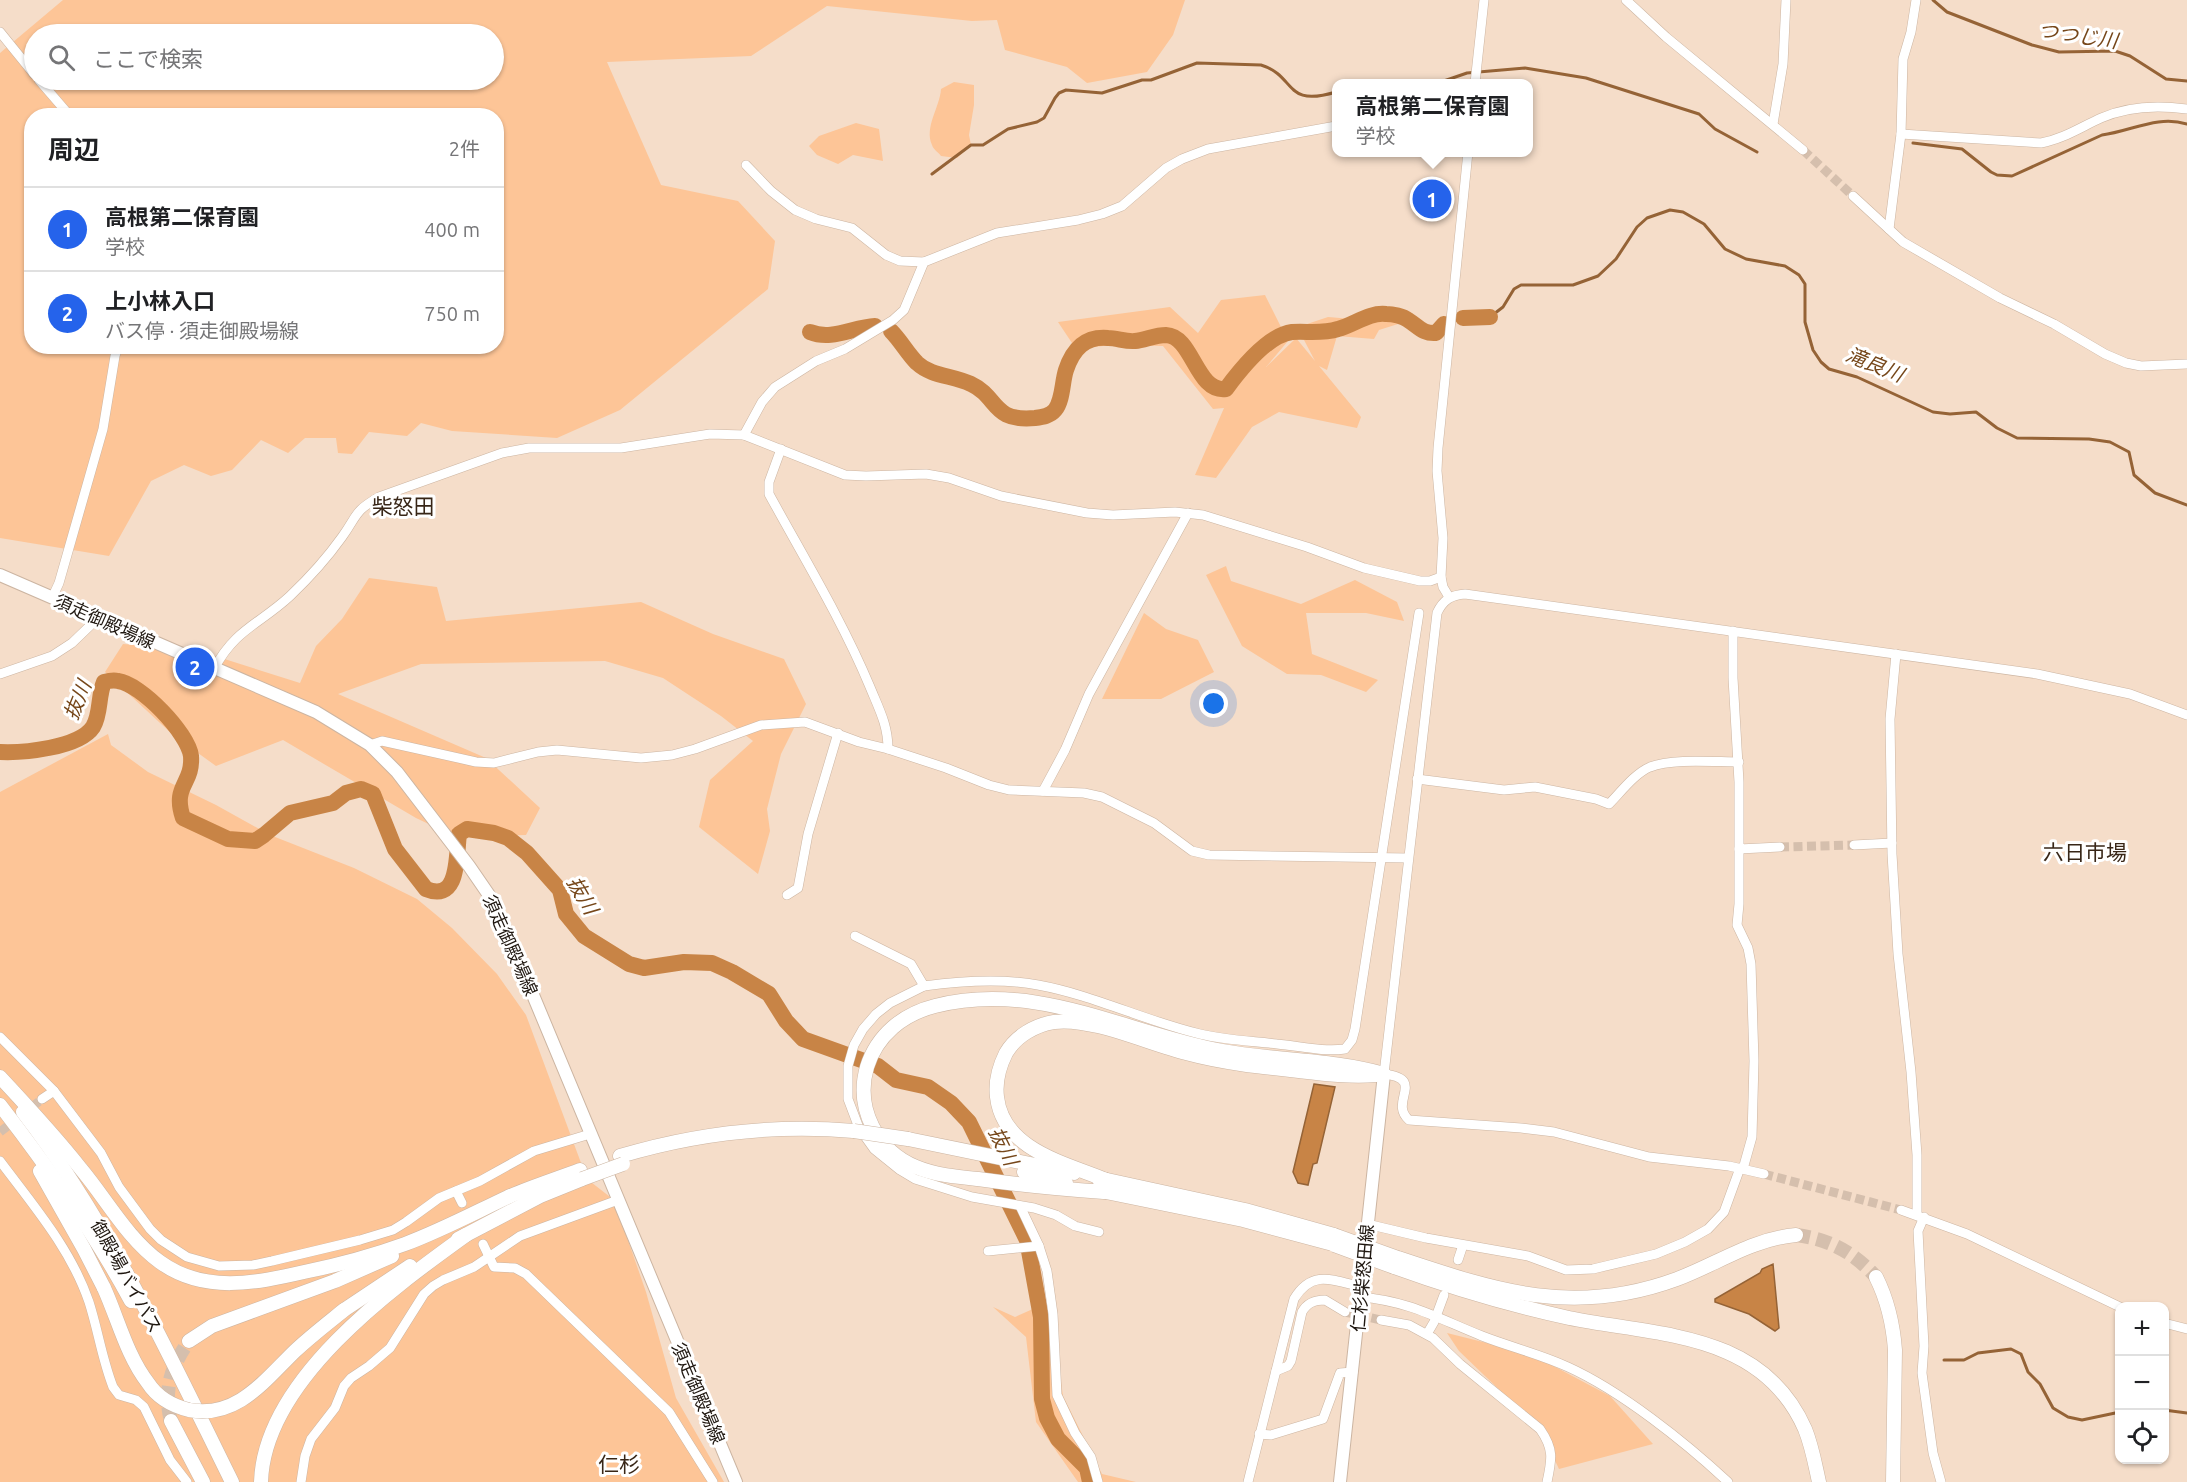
<!DOCTYPE html>
<html lang="ja">
<head>
<meta charset="utf-8">
<style>
  body { margin:0; font-family:Ubuntu,"Noto Sans JP",sans-serif; background:#f6f6f6; color:#202124 }
  .controls { position:absolute; right:18px; bottom:18px; display:grid; overflow:hidden; border-radius:12px; box-shadow:0 2px 4px #0004 }
  .controls button { width:54px; height:54px; display:grid; place-items:center; padding:0; border:0; border-bottom:2px solid #e0e0e0; background:#fff; color:#202124; font:30px sans-serif }
  .you { position:absolute; left:1214px; top:704px; width:21px; height:21px; margin:-15px; border:4px solid #fff; border-radius:50%; background:#1a73e8; box-shadow:0 0 0 9px #1a73e833 }
  .badge { display:grid; place-items:center; width:39px; height:39px; border-radius:50%; background:#2563eb; color:#fff; font-size:20px; font-weight:700 }
  .pin { position:absolute; translate:-50% -50%; border:3px solid #fff; box-shadow:0 2px 6px #0006 }
  .popup { position:absolute; left:1332px; top:79px; width:201px; height:78px; box-sizing:border-box; display:grid; place-content:center; border-radius:12px; background:#fff; filter:drop-shadow(0 2px 4px #0005); font-size:20px; white-space:nowrap; color:#757577 }
  .popup b { font-size:22px; color:#202124 }
  .popup::after { content:''; position:absolute; left:50%; top:100%; margin-left:-12px; border:12px solid transparent; border-top-color:#fff }
  .list { margin:0; padding:0; list-style:none }
  h2 { display:flex; justify-content:space-between; align-items:center; height:78px; margin:0; padding:0 24px; font-size:26px }
  h2 small { font-size:20px; font-weight:400; color:#757577 }
  .list li { display:grid; grid-template-columns:39px 1fr auto; gap:18px; align-items:center; box-sizing:border-box; height:84px; padding:0 24px; border-top:2px solid #e0e0e0 }
  .list b { display:block; font-size:22px; white-space:nowrap }
  .list p { margin:0; font-size:20px; white-space:nowrap; color:#757577 }
  .list em { font-size:20px; font-style:normal; color:#757577 }
  .icon { flex:none; width:33px; height:33px; fill:none; stroke:currentColor; stroke-width:2; stroke-linecap:round; stroke-linejoin:round }
  .map { position:relative; flex:none; width:2187px; height:1482px; overflow:hidden }
  .search { position:absolute; background:#fff; box-shadow:0 2px 4px #0004; left:24px; top:24px; width:480px; height:66px; display:flex; align-items:center; gap:15px; box-sizing:border-box; padding:0 21px; border-radius:33px; color:#757577; font-size:22px }
  .panel { position:absolute; background:#fff; box-shadow:0 2px 4px #0004; left:24px; top:108px; width:480px; height:246px; border-radius:24px }
  .map>svg:first-child { display:block }
</style>
</head>
<body>
<div class="map">
<svg width="2187" height="1482" viewBox="0 0 2187 1482">
  <rect width="100%" height="100%" fill="#f5ddc9"/>
  <g fill="#fdc597" fill-rule="evenodd">
    <path d="M63,0H1185L1173,35L1147,72L1087,83L1067,67L1005,50L997,20L972,21L827,6L751,56L607,62L661,185L738,201L775,241L768,289L620,410L557,438L452,431L421,423L407,436L369,432L352,454L338,453L336,438H305L288,453L261,440L232,470L211,476L184,465L151,481L109,556L0,538V53ZM34,34H494V80H34ZM32,116H496V346H32Z"/>
    <path d="M954,82L974,85V105L969,135L971,145L957,158L941,156C939,153 933,149 932,145C924,127 940,107 941,89Z"/>
    <polygon points="856,123 879,129 883,161 853,155 838,164 817,155 809,146 819,136"/>
    <polygon points="1265,295 1288,341 1266,367 1296,338 1315,361 1304,340 1301,326 1328,317 1352,319 1382,315 1395,320 1398,324 1379,330 1374,339 1337,336 1327,370 1319,366 1361,417 1357,428 1279,412 1252,427 1216,478 1195,475 1224,408 1213,409 1163,346 1112,345 1076,349 1058,322 1170,307 1198,333 1221,300"/>
    <polygon points="1226,566 1231,581 1301,604 1355,580 1397,602 1404,621 1366,613 1306,613 1312,654 1378,680 1366,692 1321,675 1287,674 1242,646 1206,575"/>
    <polygon points="369,578 437,587 446,621 641,602 713,634 784,659 806,704 781,754 767,809 770,831 758,874 699,827 710,780 753,741 721,716 663,678 605,661 421,664 338,694 486,758 540,808 526,835 456,837 416,818 283,740 216,766 173,735 105,672 123,644 193,649 300,683 316,646 342,619"/>
    <polygon points="1144,613 1166,629 1198,640 1214,672 1161,699 1102,699"/>
    <polygon points="108,734 111,745 148,772 216,805 270,835 354,868 417,899 452,928 497,974 526,1015 587,1179 614,1200 646,1292 676,1398 724,1482 0,1482 0,792"/>
    <polygon points="1044,1304 1054,1332 1063,1396 1102,1474 1136,1482 1078,1482 1036,1422 1026,1337 993,1307 1015,1317"/>
    <polygon points="1447,1333 1531,1354 1610,1396 1653,1444 1559,1469 1540,1429 1459,1351"/>
  </g>
  <g fill="#c88446" stroke="#956336" stroke-width="1.5">
    <polygon points="1314,1084 1335,1087 1317,1163 1313,1164 1308,1185 1298,1183 1293,1172"/>
    <polygon points="1773,1264 1779,1328 1775,1331 1749,1314 1715,1302 1715,1299 1760,1273 1762,1269"/>
  </g>
  <g fill="none" stroke-linecap="round" stroke-linejoin="round">
    <g stroke="#956336" stroke-width="3">
      <polyline points="1933,0 1947,12 2032,45 2059,52 2115,51 2130,56 2166,79 2187,81"/>
      <polyline points="1438,83 1467,73 1525,68 1586,78 1699,114 1715,129 1757,152"/>
      <path d="M1913,143L1962,149L1991,172L1997,175L2012,176L2102,135C2132,131 2157,115 2187,124"/>
      <path d="M932,174L971,145H983L1008,129L1037,122L1044,118L1055,98L1059,93L1066,90L1102,93L1142,80H1151L1197,63L1261,65C1297,76 1283,108 1336,92"/>
      <polyline points="1490,317 1503,307 1514,289 1521,285 1573,285 1598,276 1616,259 1637,227 1647,218 1670,210 1683,212 1704,224 1725,249 1746,259 1785,266 1799,275 1805,284 1805,322 1813,350 1821,362 1829,369 1857,377 1933,412 1950,414 1976,412 1997,428 2017,438 2089,439 2110,442 2129,452 2134,475 2155,493 2187,505"/>
      <polyline points="1944,1360 1964,1360 1978,1353 2011,1349 2021,1354 2028,1372 2040,1384 2053,1408 2068,1417 2082,1420 2120,1412"/>
      <polyline points="2164,1410 2187,1413"/>
    </g>
    <g stroke="#c88446" stroke-width="16">
      <polyline points="1463,318 1490,317"/>
      <path d="M891,331C901,341 907,353 917,363C932,377 953,375 971,384C999,397 991,422 1035,418C1043,417 1050,416 1055,410C1063,400 1062,382 1066,370C1073,349 1085,336 1108,338C1117,338 1126,342 1135,341C1145,340 1155,335 1166,335C1193,336 1196,393 1226,389C1240,370 1268,335 1292,332C1308,331 1322,334 1338,329C1354,325 1369,312 1386,314C1393,314 1403,316 1408,320C1419,327 1423,334 1436,333L1444,324"/>
      <path d="M810,332C832,341 853,327 875,326"/>
      <path d="M0,752C23,753 79,748 93,727C101,714 98,696 104,682C108,681 113,680 118,681C141,684 188,733 191,756C193,785 172,785 183,818L228,839L255,841L264,835L290,813L333,803L346,793L361,789L373,794L395,849L426,889C460,903 456,855 459,834L467,829L494,833L508,838L527,853L560,890L566,914L584,936L629,964L644,968L684,962L712,963L732,972L769,994L786,1021L803,1039L878,1066L896,1080L928,1087L951,1103L969,1122L1027,1240L1041,1317L1042,1399L1047,1418L1058,1439L1087,1468L1090,1482"/>
    </g>
    <g stroke="#d5bfad" stroke-width="9" stroke-dasharray="9 4.5" stroke-linecap="butt">
      <polyline points="1803,150 1853,196"/>
      <polyline points="1780,847 1854,845"/>
      <polyline points="0,1132 42,1099"/>
      <polyline points="1764,1174 1901,1210"/>
      <polyline points="1345,1312 1381,1320"/>
    </g>
    <g stroke="#d5bfad" stroke-width="14" stroke-dasharray="14 7" stroke-linecap="butt">
      <path d="M1796,1235C1829,1239 1853,1252 1876,1277"/>
      <path d="M171,1421C163,1391 171,1366 189,1341"/>
    </g>
    <defs>
      <g id="minor">
        <polyline points="1626,0 1666,37 1803,150"/>
        <polyline points="0,32 34,74"/>
        <polyline points="39,80 70,116"/>
        <polyline points="1475,83 1484,0"/>
        <polyline points="1773,124 1783,64 1786,0"/>
        <path d="M1901,134L2041,143C2063,139 2081,127 2101,118C2128,106 2158,105 2187,109"/>
        <polyline points="746,165 771,191 795,210 816,219 852,228 886,255 900,261 924,262"/>
        <polyline points="1853,196 1903,242 2000,298 2054,324 2105,354 2126,363 2141,366 2187,364"/>
        <polyline points="1889,229 1901,134 1903,59 1911,32 1916,0"/>
        <polyline points="744,435 762,402 775,387 816,361 845,349 893,320 904,310 924,262 997,233 1078,220 1102,214 1122,206 1166,168 1182,159 1208,149 1336,126"/>
        <path d="M781,449L769,482V494C804,558 842,620 870,687C879,709 888,725 888,749"/>
        <polyline points="1449,597 1443,587 1441,577 1443,538 1437,471 1438,448 1468,152"/>
        <polyline points="52,598 59,583 103,429 115,356 118,346"/>
        <polyline points="1733,631 1733,678 1739,782 1739,849 1780,847"/>
        <polyline points="1896,654 1890,719 1892,854 1898,954 1911,1072 1917,1155 1917,1215"/>
        <path d="M214,669C235,629 260,624 290,596C309,578 327,558 342,537C358,515 353,512 379,497L502,453L529,448H621L710,434L744,435L845,475L866,476L926,474L949,478L1001,496L1087,513L1113,515L1175,512L1203,515L1307,547L1364,568L1420,581H1430L1441,577"/>
        <polyline points="0,674 52,656 72,643 98,618"/>
        <polyline points="370,745 382,741 476,762 494,763 538,752 557,750 641,758 672,755 695,749 761,725 805,722 859,742 888,749 946,768 989,785 1009,790 1084,793 1102,797 1154,823 1192,851 1209,855 1408,858"/>
        <path d="M1417,779L1504,790L1535,787L1596,799L1609,804C1621,792 1634,774 1650,767C1672,758 1715,762 1739,762"/>
        <polyline points="1043,791 1065,750 1089,694 1188,513"/>
        <polyline points="1854,845 1892,843"/>
        <polyline points="1739,849 1739,904 1737,925 1748,948 1751,964 1754,1061 1752,1137 1743,1169"/>
        <polyline points="787,895 798,888 808,834 838,733"/>
        <path d="M855,936L911,964L924,986C961,981 1001,978 1038,985C1093,995 1145,1021 1200,1034C1225,1040 1251,1041 1277,1044C1300,1046 1322,1052 1345,1049L1352,1040L1355,1029L1419,613"/>
        <polyline points="924,986 890,1003 876,1014 863,1029 854,1045 848,1066 848,1099 859,1128 874,1149 900,1170 915,1179 972,1197 1034,1208 1056,1215 1075,1226 1099,1232"/>
        <polyline points="0,1037 54,1091 101,1153 119,1187 150,1229 161,1240 187,1257 219,1266 253,1265 272,1261 360,1240 393,1230 406,1222 439,1198 480,1181 534,1151 590,1134"/>
        <polyline points="42,1099 54,1091"/>
        <path d="M0,1161C33,1205 71,1249 89,1302C98,1330 102,1359 113,1387L119,1395L136,1400L144,1407L170,1460L187,1482"/>
        <path d="M1764,1174L1729,1166L1649,1157L1554,1132L1521,1128L1409,1120C1388,1102 1427,1079 1384,1074L1437,613C1443,600 1451,595 1465,594L2037,674L2130,694L2187,715"/>
        <polyline points="456,1191 462,1203"/>
        <polyline points="1020,1206 1039,1246 1047,1271 1053,1314 1057,1395 1075,1433 1091,1457 1098,1482"/>
        <polyline points="1901,1210 1967,1234 2120,1307"/>
        <polyline points="1924,1217 1918,1231 1924,1346 1922,1373 1933,1453 1941,1482"/>
        <polyline points="1367,1224 1426,1238 1528,1256 1566,1270 1593,1269 1656,1254 1685,1242 1708,1229 1724,1212 1740,1168"/>
        <polyline points="483,1244 494,1267 515,1268 526,1274 669,1412 713,1482"/>
        <polyline points="988,1251 1039,1246"/>
        <polyline points="1458,1260 1463,1245"/>
        <path d="M1360,1297C1409,1301 1437,1318 1482,1336C1510,1347 1540,1354 1568,1367C1621,1391 1685,1442 1728,1482"/>
        <path d="M1381,1320L1409,1325L1433,1338L1460,1364L1540,1429C1554,1449 1552,1459 1547,1482"/>
        <polyline points="2164,1323 2187,1329"/>
        <polyline points="1427,1334 1434,1322 1444,1295"/>
        <path d="M1276,1371L1288,1366L1291,1361L1302,1312C1307,1303 1314,1300 1325,1300L1345,1312"/>
        <polyline points="1259,1434 1271,1435 1323,1419 1340,1373 1353,1372"/>
        <polyline points="301,1482 305,1456 311,1439 335,1408 344,1386 351,1378 369,1366 390,1348 424,1294 433,1286 443,1280 474,1267 520,1236 618,1200"/>
        <path d="M1248,1482L1294,1299C1312,1269 1333,1280 1361,1287"/>
      </g>
      <g id="major">
        <polyline points="0,575 316,712 370,745 397,772 469,866 491,898 503,923 736,1482"/>
        <polyline points="1340,1482 1384,1074"/>
      </g>
      <g id="highway">
        <path d="M0,1077C28,1107 56,1137 81,1169C107,1200 127,1238 160,1262C204,1294 256,1283 304,1272C338,1265 372,1256 405,1244C440,1231 474,1213 508,1197C531,1187 556,1179 580,1170"/>
        <path d="M0,1105C48,1167 94,1232 131,1301"/>
        <path d="M23,1112C110,1225 169,1355 232,1482"/>
        <polyline points="908,1139 1074,1173"/>
        <path d="M620,1156C697,1133 774,1124 854,1131"/>
        <polyline points="40,1171 84,1249 104,1288"/>
        <polyline points="1024,1172 1066,1183"/>
        <polyline points="1098,1178 1245,1210 1334,1235"/>
        <path d="M1106,1180C1065,1163 1003,1150 997,1097C995,1081 999,1067 1006,1053C1016,1036 1035,1025 1054,1022C1092,1017 1149,1044 1186,1053C1223,1063 1261,1067 1299,1071C1325,1074 1350,1077 1376,1075"/>
        <polyline points="1096,1190 1243,1220 1329,1243"/>
        <path d="M1104,1192C1062,1189 1020,1185 978,1179C957,1177 935,1175 916,1167C877,1151 855,1108 867,1067C877,1035 903,1014 935,1006C1037,980 1125,1033 1222,1051C1276,1061 1331,1059 1384,1074"/>
        <polyline points="458,1239 540,1196 582,1179"/>
        <path d="M1398,1258C1497,1291 1574,1317 1677,1279C1717,1264 1752,1239 1796,1235"/>
        <path d="M1394,1267C1452,1288 1509,1305 1569,1318C1657,1336 1762,1331 1805,1429C1812,1446 1815,1464 1819,1482"/>
        <path d="M1876,1277C1888,1301 1893,1323 1895,1350L1893,1482"/>
        <polyline points="344,1310 410,1266"/>
        <polyline points="189,1341 212,1326 335,1281 392,1256"/>
        <polyline points="171,1421 203,1482"/>
        <path d="M261,1482C264,1381 391,1289 466,1235"/>
      </g>
    </defs>
    <use href="#minor" stroke="#ccb5a2" stroke-width="10"/>
    <use href="#major" stroke="#ccb5a2" stroke-width="14"/>
    <use href="#highway" stroke="#ccb5a2" stroke-width="15"/>
    <use href="#minor" stroke="#fff" stroke-width="9"/>
    <use href="#major" stroke="#fff" stroke-width="12"/>
    <use href="#highway" stroke="#fff" stroke-width="14"/>
    <defs>
      <g id="highway-bridge">
        <polyline points="854,1131 908,1139"/>
        <polyline points="582,1179 623,1164"/>
        <polyline points="1334,1235 1398,1258"/>
        <polyline points="1334,1245 1394,1267"/>
        <path d="M104,1288C118,1319 127,1356 148,1383C157,1397 173,1406 189,1410C237,1419 265,1380 295,1351C311,1336 328,1323 344,1310"/>
      </g>
    </defs>
    <use href="#highway-bridge" stroke="#ccb5a2" stroke-width="15" stroke-linecap="butt"/>
    <use href="#highway-bridge" stroke="#fff" stroke-width="14"/>
  </g>
  <g text-anchor="middle" dominant-baseline="central" stroke-width="6" stroke-linejoin="round" paint-order="stroke">
    <g font-size="18" fill="#1f1710" stroke="#fff">
      <text transform="translate(105 621) rotate(24)">須走御殿場線</text>
      <text transform="translate(511 945) rotate(66)">須走御殿場線</text>
      <text transform="translate(127 1276) rotate(61)">御殿場バイパス</text>
      <text transform="translate(1362 1278) rotate(-85)">仁杉柴怒田線</text>
      <text transform="translate(699 1393) rotate(67)">須走御殿場線</text>
    </g>
    <g font-size="20" font-style="italic" fill="#76471a" stroke="#fff">
      <text transform="translate(2078 35) rotate(8)">つつじ川</text>
      <text transform="translate(1875 364) rotate(22)">滝良川</text>
      <text transform="translate(77 700) rotate(-68)">抜川</text>
      <text transform="translate(583 895) rotate(60)">抜川</text>
      <text transform="translate(1004 1146) rotate(64)">抜川</text>
    </g>
    <g font-size="21" fill="#382617" stroke="#fff">
      <text x="403" y="506">柴怒田</text>
      <text x="2085" y="852">六日市場</text>
      <text x="619" y="1464">仁杉</text>
    </g>
  </g>
</svg>
<div class="controls">
<button>+</button>
<button>−</button>
<button><svg class="icon" aria-label="locate" viewBox="0 0 24 24"><circle cx="12" cy="12" r="6"/><path d="M12 2v4M12 18v4M2 12h4M18 12h4"/></svg></button>
</div>
<div class="you"></div>
<div class="pin badge" style="left:1432px;top:199px">1</div>
<div class="popup"><b>高根第二保育園</b>学校</div>
<div class="pin badge" style="left:195px;top:667px">2</div>
<div class="search"><svg class="icon" aria-label="search" viewBox="0 0 24 24"><circle cx="10" cy="10" r="6"/><path d="M15 15l6 6"/></svg>ここで検索</div>
<section class="panel">
<h2>周辺<small>2件</small></h2>
<ul class="list">
<li><span class="badge">1</span><div><b>高根第二保育園</b><p>学校</p></div><em>400 m</em></li>
<li><span class="badge">2</span><div><b>上小林入口</b><p>バス停 · 須走御殿場線</p></div><em>750 m</em></li>
</ul>
</section>
</div>
</body>
</html>
